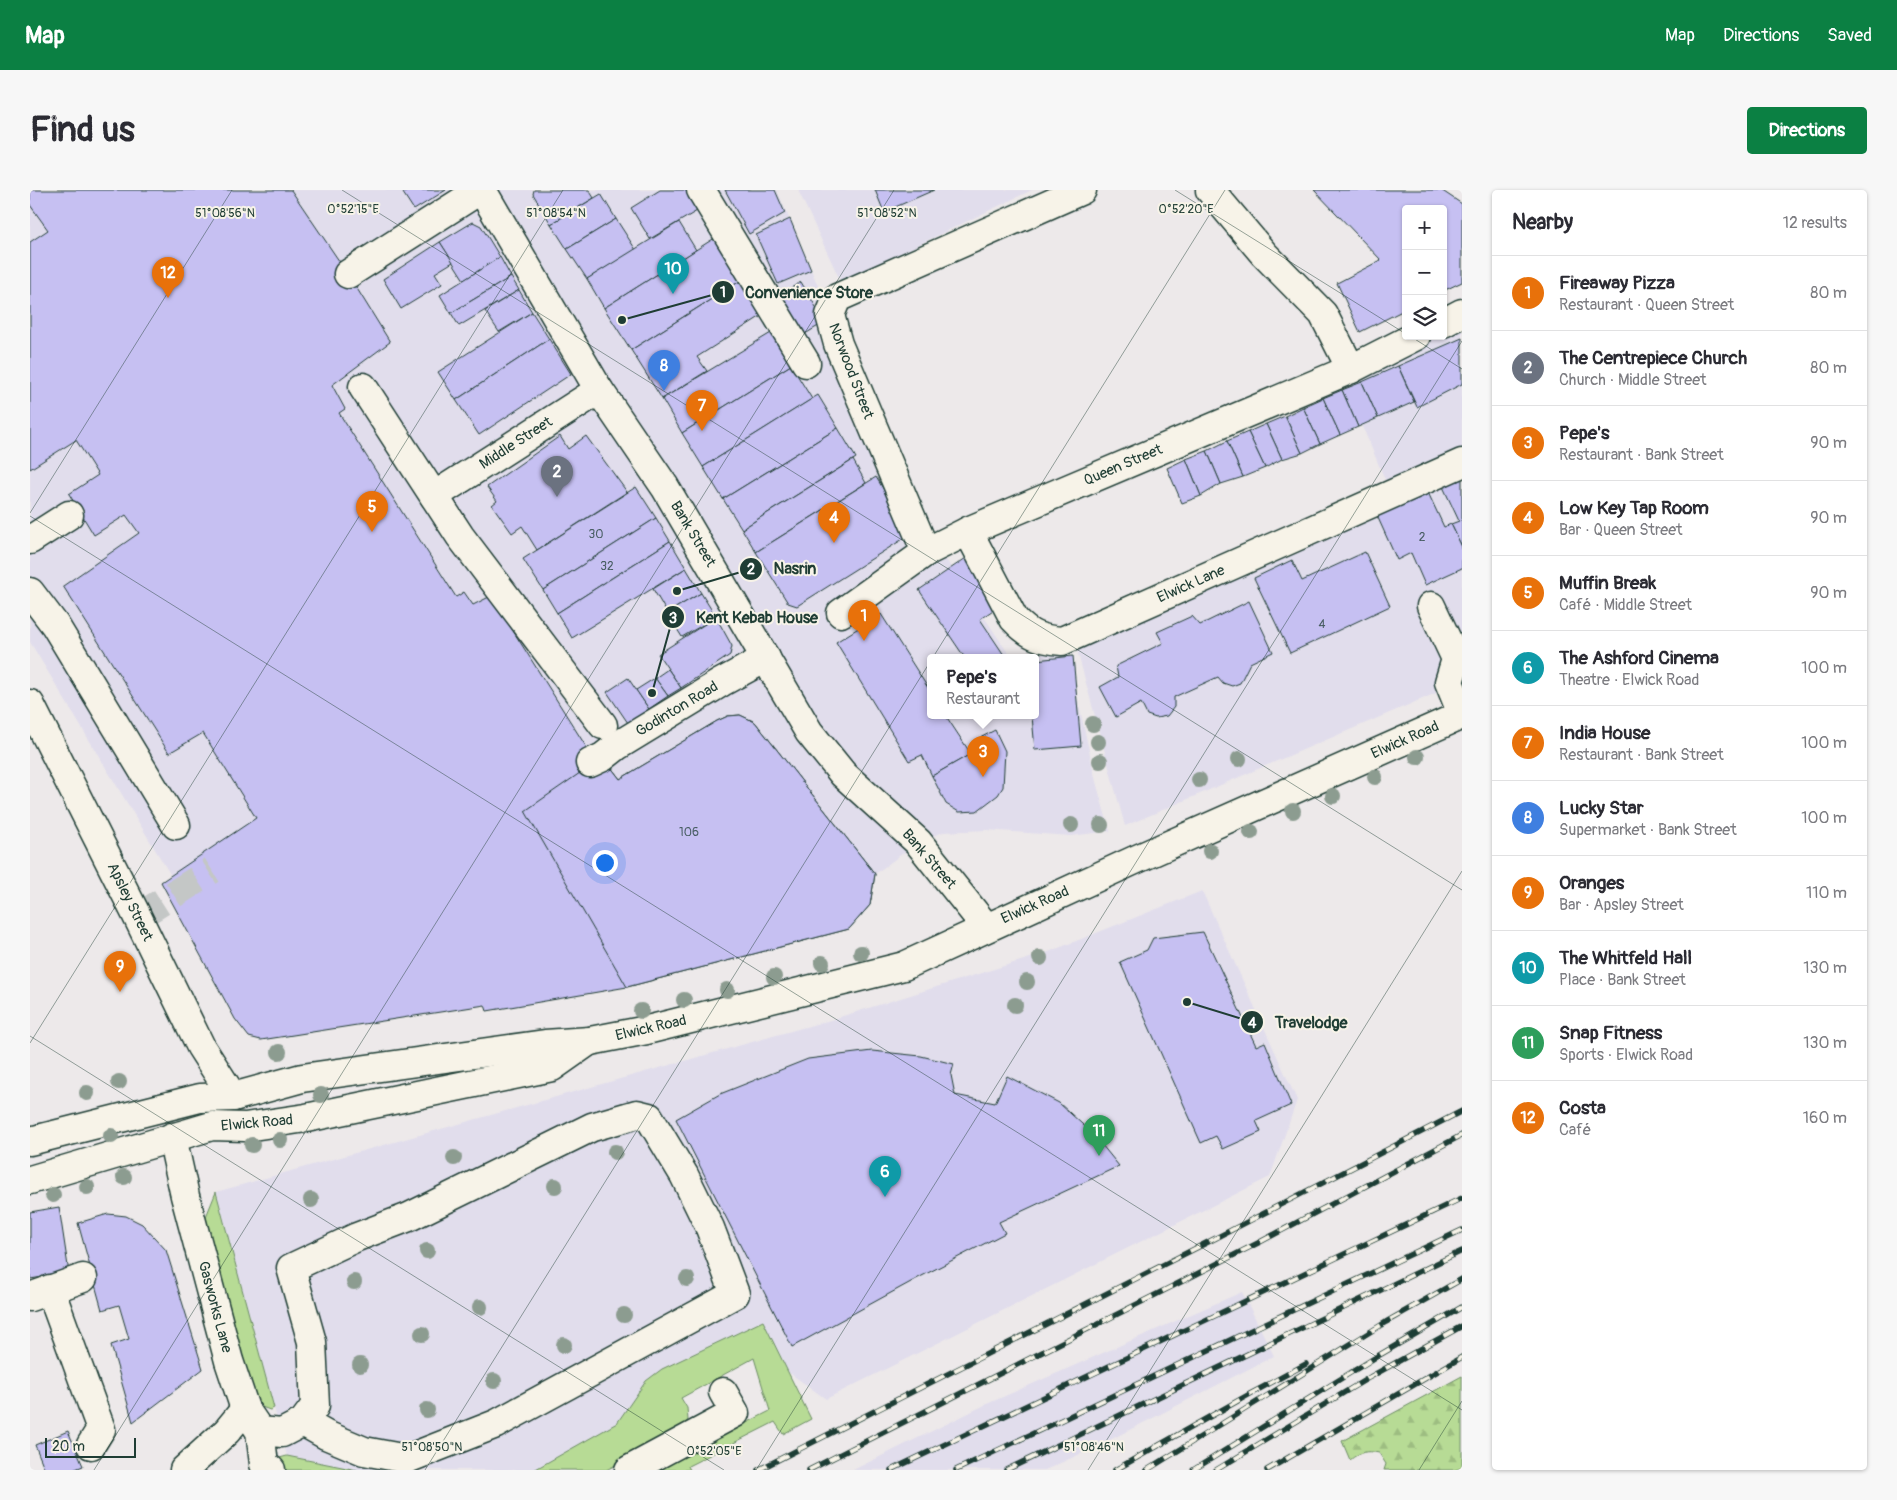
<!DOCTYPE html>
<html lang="en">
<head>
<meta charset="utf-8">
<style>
  body { margin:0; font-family:Pangolin,sans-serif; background:#f7f7f7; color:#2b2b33 }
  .controls { position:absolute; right:15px; top:15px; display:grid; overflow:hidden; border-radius:5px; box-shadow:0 1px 4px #0004 }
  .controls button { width:45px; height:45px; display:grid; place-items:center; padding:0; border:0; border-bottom:1px solid #e1e1e2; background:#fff; color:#2b2b33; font:25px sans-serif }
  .scale { position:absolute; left:15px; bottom:12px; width:91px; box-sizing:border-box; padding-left:5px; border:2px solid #1f3d34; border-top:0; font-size:14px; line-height:18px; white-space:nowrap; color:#1f3d34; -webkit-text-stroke:4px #f7f3e8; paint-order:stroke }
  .you { position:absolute; left:574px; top:672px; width:18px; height:18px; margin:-12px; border:4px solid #fff; border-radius:50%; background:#1a73e8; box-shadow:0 0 0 8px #1a73e833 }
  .badge { display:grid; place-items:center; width:32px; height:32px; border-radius:50%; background:#0b8043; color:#fff; font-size:16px; font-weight:700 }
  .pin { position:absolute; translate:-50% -41px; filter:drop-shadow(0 1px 2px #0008) }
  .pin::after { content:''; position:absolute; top:26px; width:18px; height:15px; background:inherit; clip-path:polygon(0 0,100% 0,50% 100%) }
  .popup { position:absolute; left:897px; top:464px; width:112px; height:65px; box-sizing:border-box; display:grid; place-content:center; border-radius:5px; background:#fff; filter:drop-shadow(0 1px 4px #0005); font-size:16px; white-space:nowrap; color:#7c7c81 }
  .popup b { font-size:19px; color:#2b2b33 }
  .popup::after { content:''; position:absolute; left:50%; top:100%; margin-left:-10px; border:10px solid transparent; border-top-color:#fff }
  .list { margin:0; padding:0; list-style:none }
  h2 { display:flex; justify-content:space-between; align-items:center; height:65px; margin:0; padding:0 20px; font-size:21px }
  h2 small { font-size:16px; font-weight:400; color:#7c7c81 }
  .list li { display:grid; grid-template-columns:32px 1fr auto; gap:15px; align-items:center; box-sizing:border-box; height:75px; padding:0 20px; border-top:1px solid #e1e1e2 }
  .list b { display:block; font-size:19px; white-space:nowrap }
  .list p { margin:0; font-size:16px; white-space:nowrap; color:#7c7c81 }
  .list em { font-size:16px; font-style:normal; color:#7c7c81 }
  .icon { flex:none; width:28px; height:28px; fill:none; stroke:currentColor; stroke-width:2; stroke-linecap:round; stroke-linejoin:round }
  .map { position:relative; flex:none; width:1432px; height:1280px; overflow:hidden; border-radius:5px }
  header { display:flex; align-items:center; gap:30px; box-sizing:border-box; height:70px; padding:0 25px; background:#0b8043; color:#fff }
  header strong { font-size:24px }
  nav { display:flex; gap:28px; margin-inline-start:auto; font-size:18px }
  .intro { display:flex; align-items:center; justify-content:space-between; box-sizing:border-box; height:120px; padding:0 30px }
  h1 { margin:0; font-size:35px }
  .button { padding:12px 22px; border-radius:5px; background:#0b8043; color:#fff; font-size:18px; font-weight:700 }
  main { display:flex; gap:30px; padding:0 30px }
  aside { flex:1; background:#fff; border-radius:5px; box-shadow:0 1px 4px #0004 }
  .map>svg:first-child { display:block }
</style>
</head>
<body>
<header>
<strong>Map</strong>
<nav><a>Map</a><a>Directions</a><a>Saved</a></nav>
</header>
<div class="intro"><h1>Find us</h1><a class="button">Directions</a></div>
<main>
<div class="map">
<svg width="1432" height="1280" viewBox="0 0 1432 1280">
  <defs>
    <pattern id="forest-firs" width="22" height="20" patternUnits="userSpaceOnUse" patternTransform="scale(1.25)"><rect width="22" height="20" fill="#b7db95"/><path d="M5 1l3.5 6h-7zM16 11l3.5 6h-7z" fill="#9dbd81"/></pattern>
  </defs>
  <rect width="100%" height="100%" fill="#ede9ea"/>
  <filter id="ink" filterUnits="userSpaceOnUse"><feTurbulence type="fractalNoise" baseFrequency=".02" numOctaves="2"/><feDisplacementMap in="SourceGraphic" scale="10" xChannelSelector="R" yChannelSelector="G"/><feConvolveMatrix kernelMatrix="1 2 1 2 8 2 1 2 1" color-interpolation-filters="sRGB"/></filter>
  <g filter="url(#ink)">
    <g fill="#e1ddec" fill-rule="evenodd">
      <path d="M0,0H747L885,323L978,463L1038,465L1066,592L1080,641L1041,646L957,640L913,642L888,652L845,684L835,702L597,797L225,825L0,452ZM900,468H1006V526H900Z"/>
      <polygon points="768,0 1002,0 811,92"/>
      <polygon points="1432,130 1432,492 1095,636 1044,449 1362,306 1308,179 1392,146 1413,146"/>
      <polygon points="1172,701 1267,910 1240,987 796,1209 733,1164 507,1280 293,1280 257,1266 186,1002 797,831 1016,763"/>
      <polygon points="1212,1102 1244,1166 1070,1255 1015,1280 823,1280 959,1213"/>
    </g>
    <g fill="#b7db95" stroke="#6b8c64">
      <polygon points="186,1002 244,1218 240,1220 226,1215 173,1034"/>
      <polygon points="733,1131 781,1229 753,1244 745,1232 658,1276 660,1280 624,1280 740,1221 724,1168 651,1208 657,1218 658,1230 648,1244 576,1280 504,1280 587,1233 616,1191 632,1179"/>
      <polygon points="257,1266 327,1280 251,1280 242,1270"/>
    </g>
    <path fill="url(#forest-firs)" stroke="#6b8c64" d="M1432,1186V1278L1425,1280H1354L1356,1274L1349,1263C1336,1260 1330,1262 1320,1270L1312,1251Z"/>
    <g fill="#c6c0f2" stroke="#1f3d34">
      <polygon points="0,0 261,0 318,84 360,152 302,195 315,219 309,223 426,407 434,402 443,415 461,406 557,558 564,555 590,589 687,531 698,526 710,525 725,532 845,684 840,715 819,739 597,797 457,821 455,815 231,850 219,847 205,829 131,692 226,628 173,543 139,563 33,396 109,343 96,325 64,345 39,304 68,285 46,250 0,279 0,52 18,40 0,15"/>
      <polygon points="377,0 416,0 384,20 373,3"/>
      <polygon points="504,0 559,0 564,8 521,34 503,4"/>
      <polygon points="630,0 662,0 672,18 620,49 601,18"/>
      <polygon points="695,0 745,0 755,23 719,44"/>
      <polygon points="845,0 904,0 854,22"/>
      <polygon points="1284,0 1411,0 1432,14 1432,92 1413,101 1413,19 1376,19 1376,119 1330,142 1307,93 1351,70"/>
      <polygon points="571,4 586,29 537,59 521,34"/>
      <polygon points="586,29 606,60 557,89 537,59"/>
      <polygon points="760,29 781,80 748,94 726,45"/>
      <polygon points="443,32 451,36 470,67 434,90 410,52"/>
      <polygon points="649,32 666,60 574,118 557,89"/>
      <polygon points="691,44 715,88 601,160 574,118"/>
      <polygon points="410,52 423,72 405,83 412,94 371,119 353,89"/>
      <polygon points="470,67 481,87 421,123 410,105"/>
      <polygon points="481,87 489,100 429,136 421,123"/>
      <polygon points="715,88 736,123 667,167 677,181 632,209 601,160"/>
      <polygon points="771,92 795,132 770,147 746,107"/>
      <polygon points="489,100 502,122 469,142 455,121"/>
      <polygon points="502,122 519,149 426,210 408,182"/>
      <polygon points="741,143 761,175 652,243 632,209"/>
      <polygon points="1432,148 1432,194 1387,217 1368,176"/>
      <polygon points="519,149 541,184 449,245 426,210"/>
      <polygon points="761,175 782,209 673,277 652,243"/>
      <polygon points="1368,176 1384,212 1348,228 1332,192"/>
      <polygon points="1332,192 1348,228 1328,237 1312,200"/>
      <polygon points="1312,200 1328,237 1310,245 1293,208"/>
      <polygon points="788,205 808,238 693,309 673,277"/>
      <polygon points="1293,208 1310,245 1290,254 1273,217"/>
      <polygon points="1273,217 1290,254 1272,263 1255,226"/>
      <polygon points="1255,226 1272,263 1252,269 1236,234"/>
      <polygon points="1236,234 1252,269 1235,278 1218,242"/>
      <polygon points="808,238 826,268 712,339 693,309"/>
      <polygon points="1218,242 1235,278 1213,287 1197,251"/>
      <polygon points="530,246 538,259 556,246 597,302 507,360 492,336 482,343 462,315 467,311 457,297"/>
      <polygon points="1197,251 1213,287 1191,294 1177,261"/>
      <polygon points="1177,261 1191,294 1171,306 1156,269"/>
      <polygon points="1156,269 1171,306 1152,313 1137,278"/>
      <polygon points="823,270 836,293 726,362 712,339"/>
      <polygon points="1432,277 1432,357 1421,334 1429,331 1409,288"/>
      <polygon points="846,287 881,344 767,416 758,413 726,362"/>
      <polygon points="1395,296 1414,337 1421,334 1432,357 1432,378 1395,395 1381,363 1367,370 1344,319"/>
      <polygon points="606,297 626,328 513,400 493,369"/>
      <polygon points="626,328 640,351 527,423 513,400"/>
      <polygon points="640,351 656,378 542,448 527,423"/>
      <polygon points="1335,362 1360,416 1260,463 1224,388 1262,370 1272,391"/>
      <polygon points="939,366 972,414 950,429 976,468 935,468 889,400"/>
      <polygon points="656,378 671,403 637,423 623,399"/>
      <polygon points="671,403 686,427 652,447 637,423"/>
      <polygon points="1219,411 1243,462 1220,473 1210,493 1202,496 1193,493 1188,487 1144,507 1144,517 1137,526 1126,528 1117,525 1111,513 1086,527 1070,497 1088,487 1086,476 1133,453 1127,442 1162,426 1170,435"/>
      <polygon points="851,424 900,501 900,526 916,526 941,564 902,586 892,565 879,571 806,452"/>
      <polygon points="686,427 702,456 700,465 651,498 628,464"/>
      <polygon points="1043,466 1051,556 1005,560 1002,526 1006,526 1006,470"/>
      <polygon points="638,479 651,498 638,506 625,488"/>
      <polygon points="598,488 619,519 598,533 577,502"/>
      <polygon points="625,488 638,506 619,519 606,500"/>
      <polygon points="710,525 725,532 845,684 840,715 819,739 597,797 495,621 573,567 590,589 687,531 698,526"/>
      <polygon points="965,540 975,561 973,597 968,605 947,621 929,622 916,614 902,586 953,557 948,549"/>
      <polygon points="1173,742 1226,856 1235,852 1261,915 1226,931 1231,942 1193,959 1186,946 1171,953 1090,772 1117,760 1123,748"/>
      <polygon points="842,861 891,866 924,874 921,885 925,905 965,913 977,886 1029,913 1063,944 1089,976 969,1032 975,1043 890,1087 762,1157 646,929 690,904 778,869"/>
      <polygon points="29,1017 39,1083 0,1089 0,1022"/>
      <polygon points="78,1024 96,1026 112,1034 136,1060 173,1179 103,1232 81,1155 99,1149 89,1115 72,1120 48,1033"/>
      <polygon points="38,1241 53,1276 43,1280 15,1280 5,1255"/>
    </g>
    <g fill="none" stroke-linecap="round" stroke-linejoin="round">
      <polyline stroke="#c4c7c6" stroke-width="28" stroke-dasharray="28 14" stroke-linecap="butt" points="108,727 182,680"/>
      <defs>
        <g id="minor">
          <polyline points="452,0 569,200 635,297 779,542 813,584 888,652 956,737"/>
          <polyline points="671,0 776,173"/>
          <polyline points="1180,0 1234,64 1293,124 1321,179"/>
          <polyline points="318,84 450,0"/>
          <polyline points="1413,133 1432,123"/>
          <polyline points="333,197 430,346 573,535"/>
          <polyline points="404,306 569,200"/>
          <path d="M938,341L984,429C1000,446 1010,449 1032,451L1432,273"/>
          <polyline points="0,350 39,325"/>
          <polyline points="896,362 808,154 800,125 807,108 1052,0"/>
          <polyline points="0,402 25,435 146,635"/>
          <polyline points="1401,416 1426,469 1419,492 1432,524"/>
          <polyline points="811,423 896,362 938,341 1321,179 1386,146"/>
          <polyline points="0,514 105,722 171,857 203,907"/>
          <polyline points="560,573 573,567 587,556 692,492 736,468"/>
          <polyline points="142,947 155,1006 199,1171 215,1219 230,1241 234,1274 241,1280"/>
          <polyline points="0,951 170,908 203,907 272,888 515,854 560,851 617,840 874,776 1107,669 1432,525"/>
          <polyline points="0,990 182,936 215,937 276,928 522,877 559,851"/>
          <polyline points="20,1099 71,1239 61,1255"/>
          <polyline points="0,1107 53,1088"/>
          <polyline points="230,1241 252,1243 273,1232 285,1216 282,1152 261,1078 327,1047 379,1027 562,937 607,924 619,927 654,985 680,1038 705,1104 466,1234 377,1269 334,1261 296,1245 273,1232"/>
          <polyline points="154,1280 197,1241 215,1219"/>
          <polyline points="599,1280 705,1223 693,1202"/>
        </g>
      </defs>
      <use href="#minor" stroke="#1f3d34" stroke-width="31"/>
      <use href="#minor" stroke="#f7f3e8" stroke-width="28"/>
      <defs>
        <g id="rail">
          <polyline points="728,1280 1186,1048 1432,921"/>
          <polyline points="779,1280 1230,1052 1432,945"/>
          <polyline points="861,1280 1432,1008"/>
          <polyline points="926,1280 1432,1040"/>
          <polyline points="976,1280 1432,1061"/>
          <polyline points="1085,1280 1220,1204 1276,1174"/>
          <polyline points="1117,1280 1356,1132 1432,1089"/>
          <polyline points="1163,1280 1346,1167 1432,1117"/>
          <polyline points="1186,1280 1340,1187 1432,1136"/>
          <polyline points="1237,1280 1432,1167"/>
        </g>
      </defs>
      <use href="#rail" stroke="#1f3d34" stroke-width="5.5"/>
      <use href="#rail" stroke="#f7f3e8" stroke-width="4" stroke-dasharray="11" stroke-linecap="butt"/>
    </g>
    <g fill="#8c9c90">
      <circle cx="1063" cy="534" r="8"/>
      <circle cx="1068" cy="552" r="8"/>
      <circle cx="1387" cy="567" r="8"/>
      <circle cx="1209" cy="569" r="8"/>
      <circle cx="1070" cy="571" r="8"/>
      <circle cx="1345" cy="587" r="8"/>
      <circle cx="1169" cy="590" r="8"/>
      <circle cx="1303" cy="606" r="8"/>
      <circle cx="1263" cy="621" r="8"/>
      <circle cx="1041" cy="635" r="8"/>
      <circle cx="1071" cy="635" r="8"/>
      <circle cx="1221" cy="642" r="8"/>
      <circle cx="1180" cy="661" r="8"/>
      <circle cx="831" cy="763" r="8"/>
      <circle cx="1010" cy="768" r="8"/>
      <circle cx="792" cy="773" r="8"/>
      <circle cx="744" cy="787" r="8"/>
      <circle cx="997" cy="792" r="8"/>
      <circle cx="697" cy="800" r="8"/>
      <circle cx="654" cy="810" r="8"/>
      <circle cx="985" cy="815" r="8"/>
      <circle cx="611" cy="821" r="8"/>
      <circle cx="249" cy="862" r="8"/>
      <circle cx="89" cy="892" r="8"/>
      <circle cx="57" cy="903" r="8"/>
      <circle cx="291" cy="905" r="8"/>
      <circle cx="81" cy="946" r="8"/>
      <circle cx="250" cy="950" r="8"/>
      <circle cx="222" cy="955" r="8"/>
      <circle cx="585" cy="962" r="8"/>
      <circle cx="424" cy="968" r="8"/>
      <circle cx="94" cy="987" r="8"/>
      <circle cx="525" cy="996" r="8"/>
      <circle cx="57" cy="997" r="8"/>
      <circle cx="23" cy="1005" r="8"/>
      <circle cx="281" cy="1010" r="8"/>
      <circle cx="397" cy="1061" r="8"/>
      <circle cx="657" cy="1089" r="8"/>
      <circle cx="324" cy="1092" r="8"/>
      <circle cx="450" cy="1117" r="8"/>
      <circle cx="594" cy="1125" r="8"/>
      <circle cx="392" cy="1144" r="8"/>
      <circle cx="534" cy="1155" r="8"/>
      <circle cx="330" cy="1175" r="8"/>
      <circle cx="464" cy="1191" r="8"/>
      <circle cx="397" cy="1220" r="8"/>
    </g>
  </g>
  <path fill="none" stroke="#1f3d34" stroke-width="1" stroke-opacity="0.45" d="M312,0L1432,700M1145,0L1376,144M1380,146L1432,179M0,323L202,0M0,326L1432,1220M0,846L694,1280M0,853L533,0M64,1280L864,0M395,1280L1195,0M726,1280L1432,151M1058,1280L1432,681M1389,1280L1432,1211"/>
  <g text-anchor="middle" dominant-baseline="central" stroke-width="4" stroke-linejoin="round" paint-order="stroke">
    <g font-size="12" fill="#495e64">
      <text x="566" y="344">30</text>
      <text x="1392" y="347">2</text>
      <text x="577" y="376">32</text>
      <text x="1292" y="434">4</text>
      <text x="659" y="642">106</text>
    </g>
    <g font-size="15" fill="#1f3d34" stroke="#f7f3e8">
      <text transform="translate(821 181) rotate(69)">Norwood Street</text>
      <text transform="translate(486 253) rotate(-33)">Middle Street</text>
      <text transform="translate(1093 275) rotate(-23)">Queen Street</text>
      <text transform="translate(663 344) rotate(59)">Bank Street</text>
      <text transform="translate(1161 394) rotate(-24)">Elwick Lane</text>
      <text transform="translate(647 519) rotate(-31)">Godinton Road</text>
      <text transform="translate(1375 550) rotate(-24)">Elwick Road</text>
      <text transform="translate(899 669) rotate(49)">Bank Street</text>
      <text transform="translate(100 712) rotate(64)">Apsley Street</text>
      <text transform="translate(1005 715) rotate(-24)">Elwick Road</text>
      <text transform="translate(621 838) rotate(-13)">Elwick Road</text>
      <text transform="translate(227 933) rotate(-5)">Elwick Road</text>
      <text transform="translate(185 1117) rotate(75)">Gasworks Lane</text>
    </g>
  </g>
  <g font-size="12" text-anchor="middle" fill="#1f3d34" stroke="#f7f3e8" stroke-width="4" stroke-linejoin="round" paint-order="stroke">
    <text x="323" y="23">0°52'15"E</text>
    <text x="1156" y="23">0°52'20"E</text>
    <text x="195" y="27">51°08'56"N</text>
    <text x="526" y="27">51°08'54"N</text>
    <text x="857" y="27">51°08'52"N</text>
    <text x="402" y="1261">51°08'50"N</text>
    <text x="1064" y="1261">51°08'46"N</text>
    <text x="684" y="1265">0°52'05"E</text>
  </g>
  <path fill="none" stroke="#1f3d34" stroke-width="2" d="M592 130L693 102M647 401L721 379M622 503L643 427M1157 812L1222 832"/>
  <g fill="#1f3d34" stroke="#f7f3e8" stroke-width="2">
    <circle cx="592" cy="130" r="5"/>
    <circle cx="647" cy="401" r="5"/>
    <circle cx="622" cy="503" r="5"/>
    <circle cx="1157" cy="812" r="5"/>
    <circle cx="693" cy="102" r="12"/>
    <circle cx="721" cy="379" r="12"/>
    <circle cx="643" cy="427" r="12"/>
    <circle cx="1222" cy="832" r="12"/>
  </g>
  <g font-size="15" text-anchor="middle" font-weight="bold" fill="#fff">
    <text x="693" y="107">1</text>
    <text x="721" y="384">2</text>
    <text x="643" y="433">3</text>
    <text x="1222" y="838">4</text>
  </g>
  <g font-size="16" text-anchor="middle" font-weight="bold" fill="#1f3d34" stroke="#f7f3e8" stroke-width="4" stroke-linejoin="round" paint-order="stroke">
    <text x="779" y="108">Convenience Store</text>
    <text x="765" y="384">Nasrin</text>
    <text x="727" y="433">Kent Kebab House</text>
    <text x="1281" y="838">Travelodge</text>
  </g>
</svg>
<div class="controls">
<button>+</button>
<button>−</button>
<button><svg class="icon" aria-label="layers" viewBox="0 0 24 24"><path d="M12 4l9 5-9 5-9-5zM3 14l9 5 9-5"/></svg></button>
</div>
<div class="scale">20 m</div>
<div class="you"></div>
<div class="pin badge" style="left:834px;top:451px;background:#e8710a">1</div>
<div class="pin badge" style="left:527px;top:307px;background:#6b7280">2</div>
<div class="pin badge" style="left:953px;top:587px;background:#e8710a">3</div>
<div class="popup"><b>Pepe's</b>Restaurant</div>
<div class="pin badge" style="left:804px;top:353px;background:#e8710a">4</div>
<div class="pin badge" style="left:342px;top:342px;background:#e8710a">5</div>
<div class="pin badge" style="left:855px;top:1007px;background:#0f9aa8">6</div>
<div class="pin badge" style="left:672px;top:241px;background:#e8710a">7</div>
<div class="pin badge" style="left:634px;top:201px;background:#3f7fe0">8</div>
<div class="pin badge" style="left:90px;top:802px;background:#e8710a">9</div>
<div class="pin badge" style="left:643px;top:104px;background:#0f9aa8">10</div>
<div class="pin badge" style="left:1069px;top:966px;background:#2e9e5b">11</div>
<div class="pin badge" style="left:138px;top:108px;background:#e8710a">12</div>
</div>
<aside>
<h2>Nearby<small>12 results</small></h2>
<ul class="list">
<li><span class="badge" style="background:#e8710a">1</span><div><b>Fireaway Pizza</b><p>Restaurant · Queen Street</p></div><em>80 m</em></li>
<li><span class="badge" style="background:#6b7280">2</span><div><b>The Centrepiece Church</b><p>Church · Middle Street</p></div><em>80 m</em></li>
<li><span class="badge" style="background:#e8710a">3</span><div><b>Pepe's</b><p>Restaurant · Bank Street</p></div><em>90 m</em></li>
<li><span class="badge" style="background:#e8710a">4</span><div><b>Low Key Tap Room</b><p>Bar · Queen Street</p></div><em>90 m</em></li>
<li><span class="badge" style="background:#e8710a">5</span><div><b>Muffin Break</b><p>Café · Middle Street</p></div><em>90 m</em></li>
<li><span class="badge" style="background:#0f9aa8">6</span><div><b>The Ashford Cinema</b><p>Theatre · Elwick Road</p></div><em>100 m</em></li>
<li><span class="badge" style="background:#e8710a">7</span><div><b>India House</b><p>Restaurant · Bank Street</p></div><em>100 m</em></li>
<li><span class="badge" style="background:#3f7fe0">8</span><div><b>Lucky Star</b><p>Supermarket · Bank Street</p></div><em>100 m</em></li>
<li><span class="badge" style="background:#e8710a">9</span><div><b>Oranges</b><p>Bar · Apsley Street</p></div><em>110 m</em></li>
<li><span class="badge" style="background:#0f9aa8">10</span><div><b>The Whitfeld Hall</b><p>Place · Bank Street</p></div><em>130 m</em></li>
<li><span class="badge" style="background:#2e9e5b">11</span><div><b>Snap Fitness</b><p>Sports · Elwick Road</p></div><em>130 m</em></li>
<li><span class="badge" style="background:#e8710a">12</span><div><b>Costa</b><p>Café</p></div><em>160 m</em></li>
</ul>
</aside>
</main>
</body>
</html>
